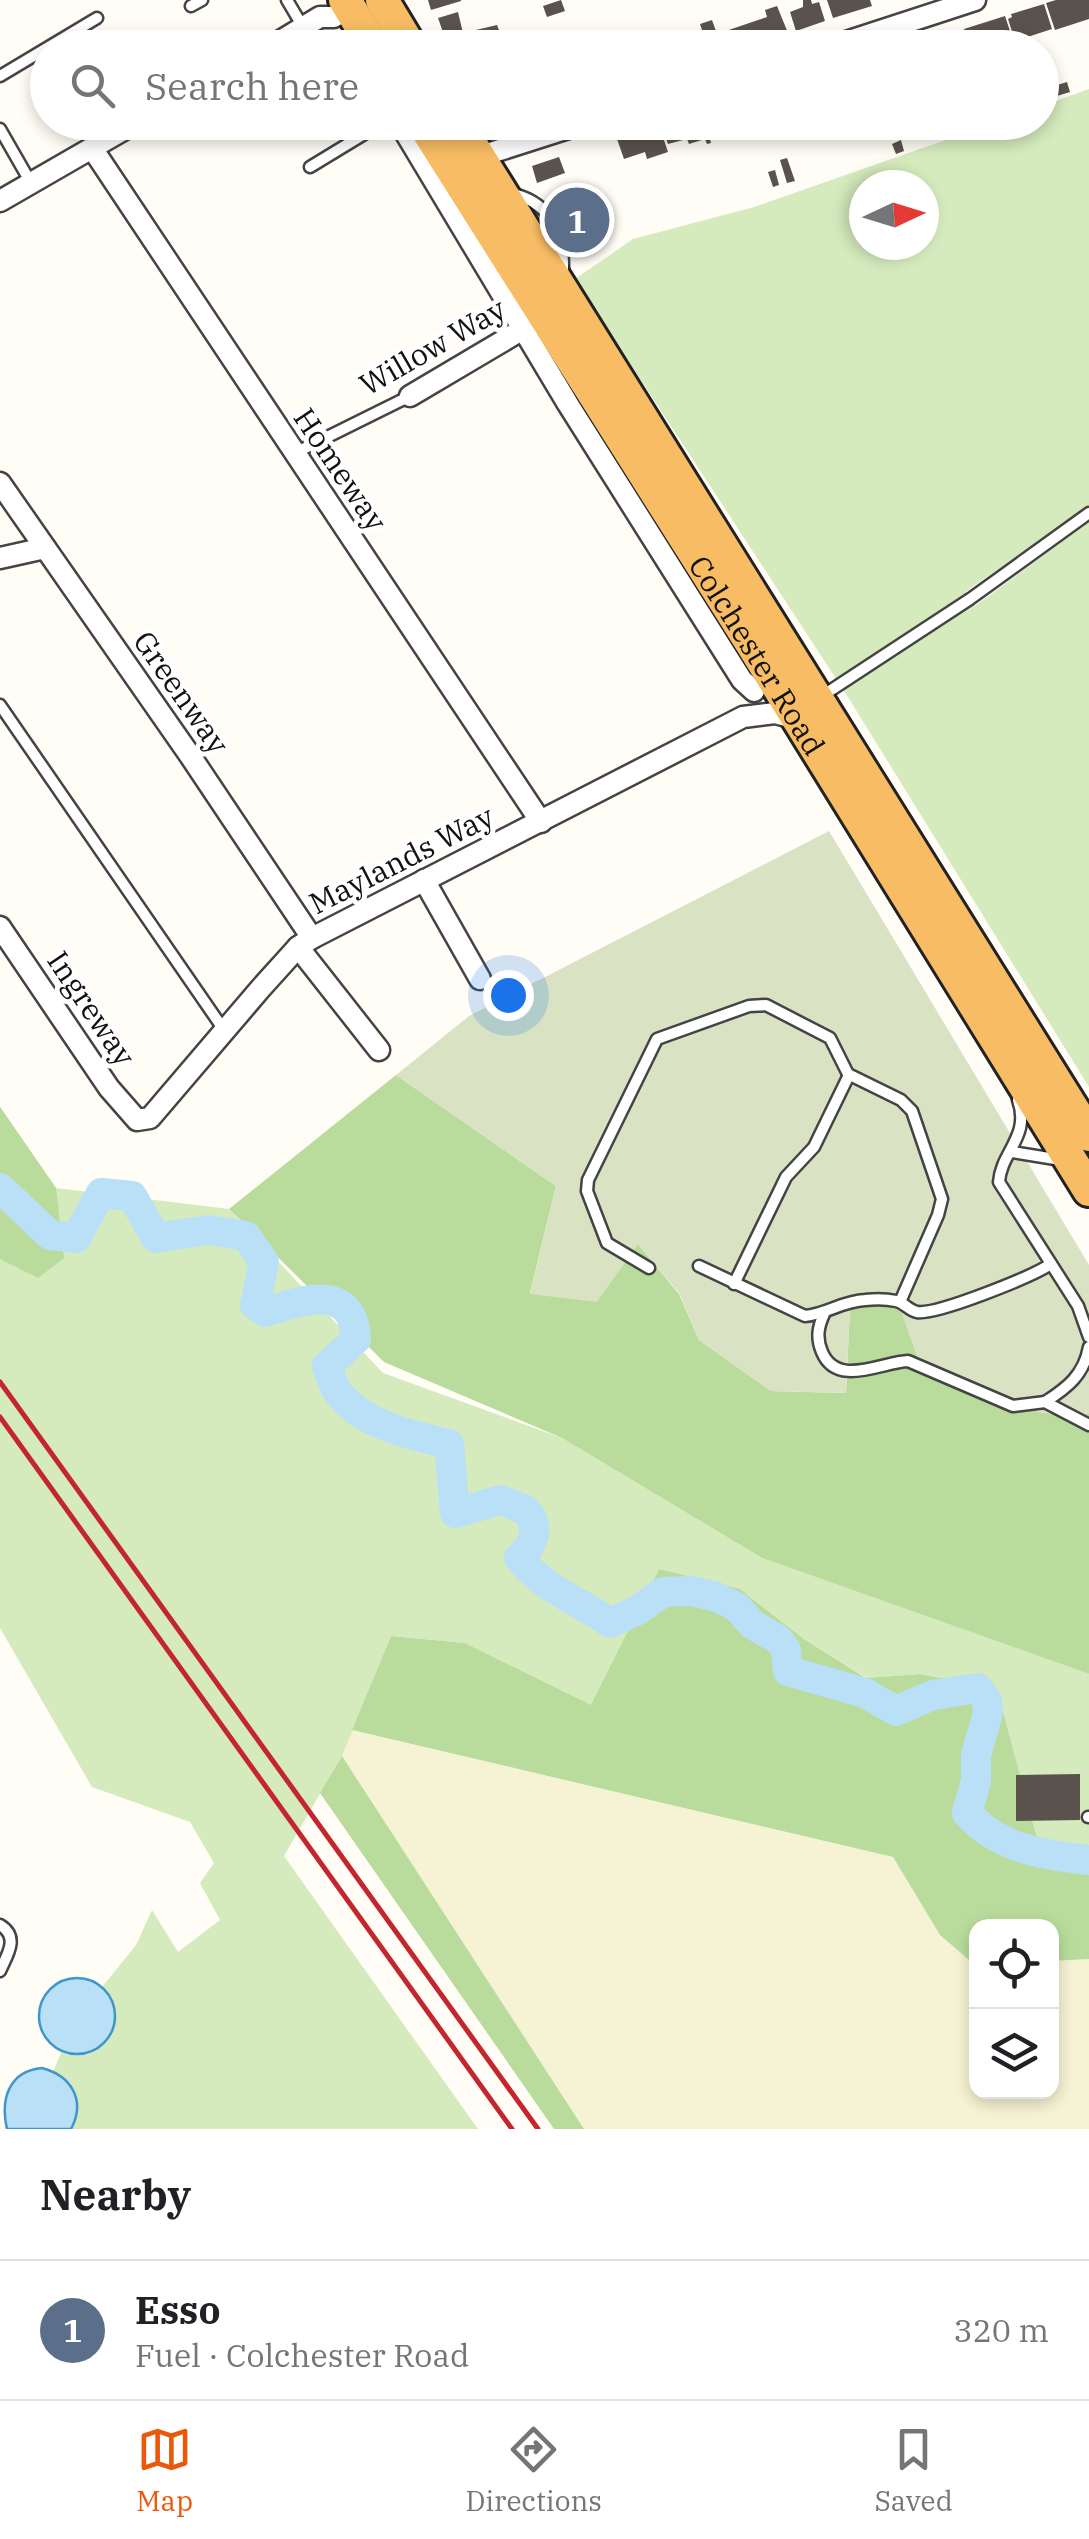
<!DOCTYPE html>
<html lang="en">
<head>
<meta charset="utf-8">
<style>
  body { margin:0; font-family:"IBM Plex Serif",serif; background:#f2f2f2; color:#202124 }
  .controls { position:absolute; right:30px; bottom:30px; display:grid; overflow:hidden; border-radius:20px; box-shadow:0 5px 15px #0003 }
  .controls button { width:90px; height:90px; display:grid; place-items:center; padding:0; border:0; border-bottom:2px solid #e0e0e0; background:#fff; color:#202124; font:50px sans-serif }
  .compass { position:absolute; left:849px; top:170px; width:90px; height:90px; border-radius:50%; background:#fff; box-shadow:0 5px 15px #0003; rotate:86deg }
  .you { position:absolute; left:508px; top:995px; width:35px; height:35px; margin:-25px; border:8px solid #fff; border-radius:50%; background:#1a73e8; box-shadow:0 0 0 15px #1a73e833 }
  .badge { display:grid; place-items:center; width:65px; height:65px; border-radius:50%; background:#ea580c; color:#fff; font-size:32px; font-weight:700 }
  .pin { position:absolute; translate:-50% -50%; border:5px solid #fff; box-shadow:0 2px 10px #0006 }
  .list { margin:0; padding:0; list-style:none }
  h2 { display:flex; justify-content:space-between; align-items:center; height:130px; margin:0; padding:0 40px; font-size:42px }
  h2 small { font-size:32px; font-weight:400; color:#757577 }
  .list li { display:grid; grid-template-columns:65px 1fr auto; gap:30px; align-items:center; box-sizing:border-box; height:140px; padding:0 40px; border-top:2px solid #e0e0e0 }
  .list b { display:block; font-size:38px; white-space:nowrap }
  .list p { margin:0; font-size:32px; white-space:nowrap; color:#757577 }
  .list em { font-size:32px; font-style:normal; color:#757577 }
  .icon { flex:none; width:55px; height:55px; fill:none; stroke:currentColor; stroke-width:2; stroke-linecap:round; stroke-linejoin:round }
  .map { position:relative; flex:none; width:1089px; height:2129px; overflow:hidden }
  .search { position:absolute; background:#fff; box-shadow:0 5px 15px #0003; left:30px; right:30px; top:30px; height:110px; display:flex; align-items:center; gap:25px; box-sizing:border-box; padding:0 35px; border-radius:55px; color:#757577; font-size:38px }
  .sheet { height:270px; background:#fff }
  nav { display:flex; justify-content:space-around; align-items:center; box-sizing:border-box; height:140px; border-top:2px solid #e0e0e0; background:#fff; font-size:28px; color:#757577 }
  nav a { display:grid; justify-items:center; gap:5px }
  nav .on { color:#ea580c }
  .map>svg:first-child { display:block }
</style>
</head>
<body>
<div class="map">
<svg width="1089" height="2129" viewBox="0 0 1089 2129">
  <rect width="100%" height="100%" fill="#fffdf5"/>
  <polygon fill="#f6f3d4" points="352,1730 893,1857 940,1935 976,1966 976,2092 1052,2092 1052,1961 1089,1959 1089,2129 584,2129 342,1756"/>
  <g fill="#d5ebbd" fill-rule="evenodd">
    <path d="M1089,89V505L965,592L975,606L1089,522V1087L846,694L575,279L633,239L754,207L994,123L1042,122V106ZM864,185H924V245H864Z"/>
    <polygon points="0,1107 56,1188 229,1209 383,1373 562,1438 762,1558 1089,1674 1089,1856 1037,1838 997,1689 920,1674 867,1678 804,1639 748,1595 659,1569 591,1706 465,1643 391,1636 342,1756 284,1856 478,2129 30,2129 63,2048 98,1992 136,1945 152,1910 178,1952 220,1920 200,1883 214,1863 190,1822 92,1787 0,1628"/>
  </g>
  <g fill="#b9dc9c">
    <polygon points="396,1075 556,1186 530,1293 638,1244 679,1294 699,1340 771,1391 846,1393 850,1306 897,1297 1040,1413 1089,1414 1089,1674 762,1558 562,1438 384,1362 229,1209"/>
    <polygon points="0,1107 56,1188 64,1258 38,1278 0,1259"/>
    <polygon points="659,1569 740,1589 804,1639 866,1678 920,1674 997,1689 1037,1838 1089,1856 1089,1959 1052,1961 1052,1926 976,1926 976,1966 940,1935 893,1857 352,1730 391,1636 465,1643 591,1705"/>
    <polygon points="342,1756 584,2129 554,2129 320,1793"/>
  </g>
  <polygon fill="#d9e3c4" points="829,831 1089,1265 1089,1414 1040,1413 919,1362 896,1297 850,1306 846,1393 771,1391 699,1340 679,1293 638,1244 597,1302 530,1294 556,1186 396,1075 469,1016"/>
  <g fill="#b9e0f7" stroke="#3f96cf" stroke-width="2.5">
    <circle cx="77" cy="2016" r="38"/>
    <path d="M42,2068C72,2076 86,2101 71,2129H7C0,2099 9,2071 42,2068Z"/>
  </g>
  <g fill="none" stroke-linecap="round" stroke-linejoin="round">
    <path stroke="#b9e0f7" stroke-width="30" d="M0,1188L50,1235L76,1238L101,1193L132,1196L156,1238L208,1230L246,1236L264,1262L255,1305L265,1312C303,1300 353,1282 356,1339L327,1366C330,1375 333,1387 340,1395C366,1426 412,1435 449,1444L455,1513L501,1500L526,1510C540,1526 535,1544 519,1558C542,1588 579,1601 610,1623L638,1610L663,1592L691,1591L714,1596L737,1607L752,1624L779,1640L786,1650L788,1671L865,1693L896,1711L933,1695L978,1688L987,1701L988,1713L976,1755V1781L967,1813C999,1849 1043,1855 1089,1860"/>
  </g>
  <g fill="#5a524d">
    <polygon points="428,0 461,0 461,1 431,10"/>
    <polygon points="561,0 565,11 547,17 543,6"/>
    <polygon points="803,0 811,0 812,4 819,2 825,21 796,31 790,12 803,7"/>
    <polygon points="827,0 870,0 872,6 833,18"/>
    <polygon points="1056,0 1089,0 1089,19 1055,30 1046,3"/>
    <polygon points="1044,4 1052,29 1015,41 1008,19 1012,17 1011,14"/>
    <polygon points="777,6 788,33 738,48 661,48 663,39 672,40 702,30 700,24 712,20 717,34 767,17 765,10"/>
    <polygon points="458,12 463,33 497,25 500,33 490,36 492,44 463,48 458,33 444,35 438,18"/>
    <polygon points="1005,16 1014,43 998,48 970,48 964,29"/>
    <polygon points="955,32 962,32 967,48 918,48"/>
    <polygon points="1067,82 1070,92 1057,96 1054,86"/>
    <polygon points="502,122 515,122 516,128 504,132"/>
    <polygon points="669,122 730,122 732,131 717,136 714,124 707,127 711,143 707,144 705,139 689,144 687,139 668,144 662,127"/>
    <polygon points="659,125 668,152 647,159 645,152 624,159 617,139"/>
    <polygon points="901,140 904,151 896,154 892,144"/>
    <polygon points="559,157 565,173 537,183 532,166"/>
    <polygon points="787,158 795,181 787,183 780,160"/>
    <polygon points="775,170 779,185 773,187 768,172"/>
    <polygon points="1080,1774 1080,1820 1016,1821 1016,1775"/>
  </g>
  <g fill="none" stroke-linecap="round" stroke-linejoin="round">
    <defs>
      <g id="service">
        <polyline points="287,0 303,27"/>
        <polyline points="191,6 202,0"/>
        <polyline points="0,76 97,18"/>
        <polyline points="0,129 31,183"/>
        <polyline points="310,167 384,122"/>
        <path d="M514,194C552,204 564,235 563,272"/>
        <polyline points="295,453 410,396"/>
        <polyline points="819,698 970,599 1089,513"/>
        <polyline points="0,705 224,1030"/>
        <path d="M1018,1100C1031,1136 1001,1152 999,1182L1078,1306L1089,1337"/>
        <polyline points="1012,1152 1061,1160"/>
        <path d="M699,1266L805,1316C827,1314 842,1301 865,1300C874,1299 887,1299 896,1301C905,1303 908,1310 917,1312C937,1315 1031,1277 1051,1264"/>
        <polyline points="649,1268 607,1243 587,1191 588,1180 657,1039 749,1006 766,1005 830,1038 848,1074 901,1100 912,1111 942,1199 938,1215 900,1302"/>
        <polyline points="734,1284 786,1177 814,1147 849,1075"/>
        <path d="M824,1314C818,1327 816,1338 822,1352C837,1388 882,1362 908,1361L1013,1406L1045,1402L1089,1425"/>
        <path d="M1045,1402C1067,1388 1084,1375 1089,1347"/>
        <polyline points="1088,1817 1089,1817"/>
        <path d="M0,1925C20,1937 7,1955 0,1971"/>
      </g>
      <g id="minor">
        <polyline points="269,48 320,17 334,17 343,11 346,0"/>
        <polyline points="828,48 975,0"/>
        <polyline points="399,122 568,404 742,680 754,691"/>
        <polyline points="92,148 541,822"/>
        <polyline points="478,157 587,122"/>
        <polyline points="0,201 137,122"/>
        <polyline points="410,396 535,322"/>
        <polyline points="0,483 191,757 312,938"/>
        <polyline points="0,558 45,548"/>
        <polyline points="424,880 480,979"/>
        <polyline points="0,927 109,1088 137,1120 150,1118 261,988 298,947 312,938 743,717 775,713 798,719"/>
        <polyline points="298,947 379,1050"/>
      </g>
      <g id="trunk">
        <polyline points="345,0 374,48"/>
        <polyline points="382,0 411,48"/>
        <path id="s1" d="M422,122L753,646L1089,1190"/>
        <polyline points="457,122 1089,1135"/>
      </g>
    </defs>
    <use href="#service" stroke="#444" stroke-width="15"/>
    <use href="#minor" stroke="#444" stroke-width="25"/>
    <use href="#trunk" stroke="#222" stroke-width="38"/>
    <use href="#service" stroke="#fff" stroke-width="10"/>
    <use href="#minor" stroke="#fff" stroke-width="20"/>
    <use href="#trunk" stroke="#f7bc64" stroke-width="32"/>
    <g stroke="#c4262e" stroke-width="5">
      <polyline points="0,1382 538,2129"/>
      <polyline points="0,1417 512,2129"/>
    </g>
  </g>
  <g text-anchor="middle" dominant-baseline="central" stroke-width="10" stroke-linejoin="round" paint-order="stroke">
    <g font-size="30" fill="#111" stroke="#fff">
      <text transform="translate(432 346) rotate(-30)">Willow Way</text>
      <text transform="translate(341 469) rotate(56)">Homeway</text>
      <text stroke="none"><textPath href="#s1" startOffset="630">Colchester Road</textPath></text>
      <text transform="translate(182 692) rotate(55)">Greenway</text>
      <text transform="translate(401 859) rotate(-27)">Maylands Way</text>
      <text transform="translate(92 1008) rotate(56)">Ingreway</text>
    </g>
  </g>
</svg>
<div class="controls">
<button><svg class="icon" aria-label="locate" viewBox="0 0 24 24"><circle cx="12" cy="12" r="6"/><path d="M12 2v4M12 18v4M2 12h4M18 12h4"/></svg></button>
<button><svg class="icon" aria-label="layers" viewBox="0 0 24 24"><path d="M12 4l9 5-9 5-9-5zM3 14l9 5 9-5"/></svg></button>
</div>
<svg class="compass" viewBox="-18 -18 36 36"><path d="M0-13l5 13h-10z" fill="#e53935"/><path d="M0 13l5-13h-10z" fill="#757577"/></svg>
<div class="you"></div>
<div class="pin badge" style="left:577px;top:220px;background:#5c6f8a">1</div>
<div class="search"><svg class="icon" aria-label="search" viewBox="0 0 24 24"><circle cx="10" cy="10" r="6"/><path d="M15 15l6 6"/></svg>Search here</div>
</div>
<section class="sheet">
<h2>Nearby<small></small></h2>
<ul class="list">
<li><span class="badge" style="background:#5c6f8a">1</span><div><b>Esso</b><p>Fuel · Colchester Road</p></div><em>320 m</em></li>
</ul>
</section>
<nav>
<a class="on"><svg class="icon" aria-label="map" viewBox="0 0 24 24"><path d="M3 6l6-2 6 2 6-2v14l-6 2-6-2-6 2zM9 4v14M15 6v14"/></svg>Map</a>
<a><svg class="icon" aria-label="directions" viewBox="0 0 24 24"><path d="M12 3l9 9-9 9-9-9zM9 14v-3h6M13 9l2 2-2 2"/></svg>Directions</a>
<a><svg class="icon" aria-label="saved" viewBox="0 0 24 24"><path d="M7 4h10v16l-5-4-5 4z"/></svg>Saved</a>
</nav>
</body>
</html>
